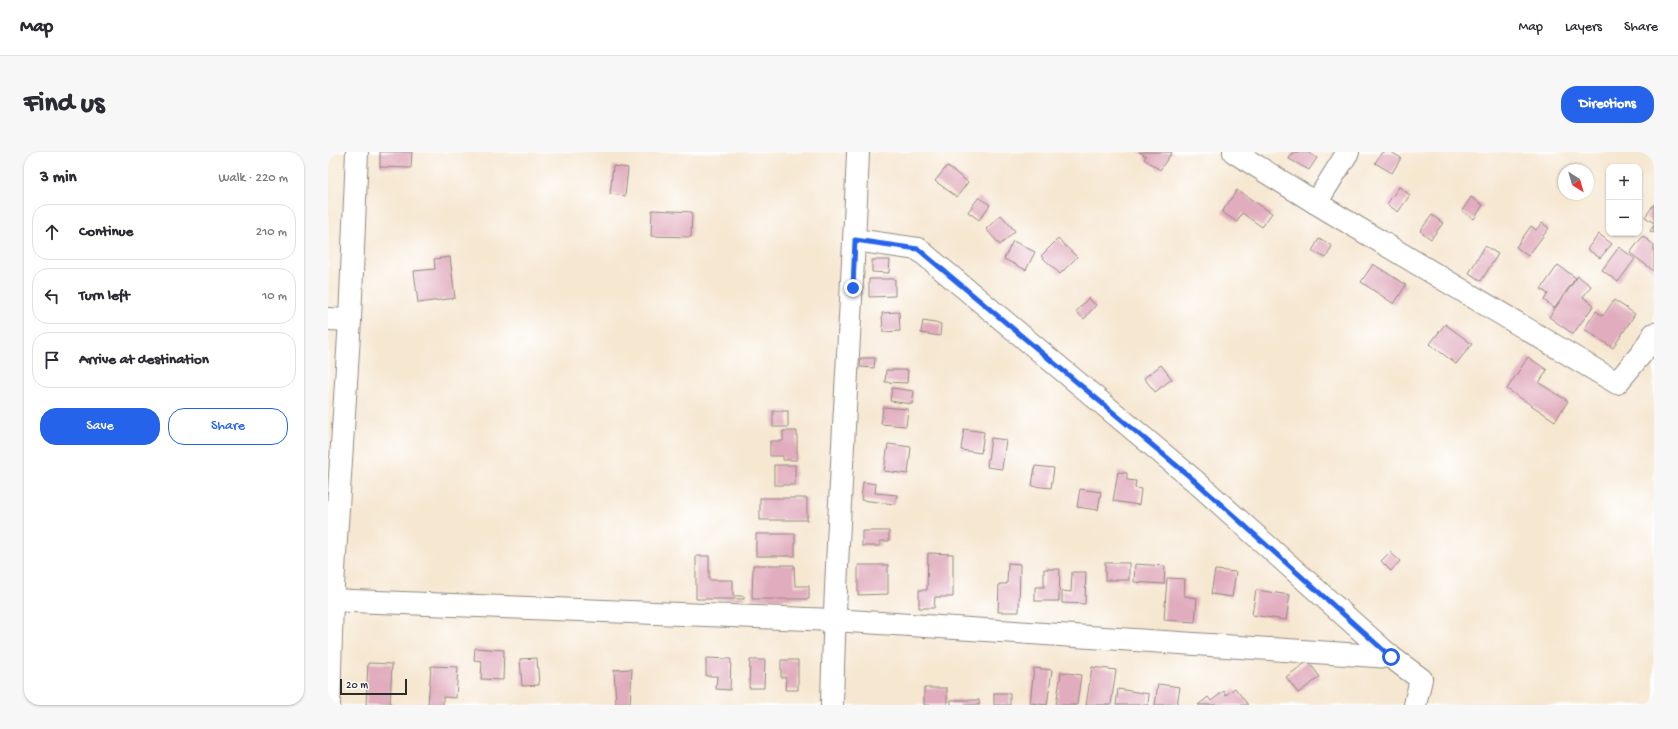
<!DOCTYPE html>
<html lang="en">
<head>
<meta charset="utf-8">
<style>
  body { margin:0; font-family:"Gochi Hand",sans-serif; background:#f7f7f7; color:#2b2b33 }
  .controls { position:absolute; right:12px; top:12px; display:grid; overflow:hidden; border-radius:8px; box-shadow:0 1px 3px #0004 }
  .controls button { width:36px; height:36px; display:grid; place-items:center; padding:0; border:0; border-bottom:1px solid #e1e1e2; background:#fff; color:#2b2b33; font:20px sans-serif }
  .compass { position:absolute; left:1230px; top:12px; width:36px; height:36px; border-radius:50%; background:#fff; box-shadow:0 1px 3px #0004; rotate:143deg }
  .scale { position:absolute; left:12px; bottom:10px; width:67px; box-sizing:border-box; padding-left:4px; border:2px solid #2b2b2b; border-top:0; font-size:11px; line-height:14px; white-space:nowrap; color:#2b2b2b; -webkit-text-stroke:3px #fff; paint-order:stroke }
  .stop { position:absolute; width:12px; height:12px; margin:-9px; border:3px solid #2563eb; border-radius:50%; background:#fff }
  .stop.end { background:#2563eb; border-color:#fff; box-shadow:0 1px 4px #0008 }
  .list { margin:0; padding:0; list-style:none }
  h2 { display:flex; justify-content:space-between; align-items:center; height:52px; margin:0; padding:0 16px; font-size:17px }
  h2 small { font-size:13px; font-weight:400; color:#7c7c81 }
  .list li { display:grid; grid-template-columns:26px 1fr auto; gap:12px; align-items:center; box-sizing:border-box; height:56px; margin:0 8px 8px; padding:0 8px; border:1px solid #e1e1e2; border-radius:16px }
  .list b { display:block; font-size:15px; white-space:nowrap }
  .list em { font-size:13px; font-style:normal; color:#7c7c81 }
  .actions { display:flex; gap:8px; padding:12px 16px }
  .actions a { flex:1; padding:9px 0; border:1px solid #2563eb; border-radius:16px; text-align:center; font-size:14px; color:#2563eb }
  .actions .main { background:#2563eb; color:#fff }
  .icon { flex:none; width:22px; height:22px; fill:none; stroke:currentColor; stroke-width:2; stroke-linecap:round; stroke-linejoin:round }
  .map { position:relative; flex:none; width:1326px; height:553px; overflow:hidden; border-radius:16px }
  header { display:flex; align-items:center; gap:24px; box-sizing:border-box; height:56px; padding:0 20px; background:#fff; border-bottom:1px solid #e1e1e2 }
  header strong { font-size:19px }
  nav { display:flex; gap:22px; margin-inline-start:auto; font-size:14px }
  .intro { display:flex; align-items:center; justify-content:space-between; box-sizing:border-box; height:96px; padding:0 24px }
  h1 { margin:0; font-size:28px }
  .button { padding:10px 18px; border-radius:16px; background:#2563eb; color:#fff; font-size:14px; font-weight:700 }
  main { display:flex; gap:24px; padding:0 24px }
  aside { flex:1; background:#fff; border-radius:16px; box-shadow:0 1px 3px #0004 }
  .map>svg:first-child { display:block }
</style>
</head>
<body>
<header>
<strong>Map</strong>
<nav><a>Map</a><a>Layers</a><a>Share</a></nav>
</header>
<div class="intro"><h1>Find us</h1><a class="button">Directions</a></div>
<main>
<aside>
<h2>3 min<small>Walk · 220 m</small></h2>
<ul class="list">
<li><svg class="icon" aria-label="ahead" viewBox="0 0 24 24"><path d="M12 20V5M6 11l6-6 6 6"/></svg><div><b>Continue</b></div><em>210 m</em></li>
<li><svg class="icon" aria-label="left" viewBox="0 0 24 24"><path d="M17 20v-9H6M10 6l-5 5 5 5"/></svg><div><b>Turn left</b></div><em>10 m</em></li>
<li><svg class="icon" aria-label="arrive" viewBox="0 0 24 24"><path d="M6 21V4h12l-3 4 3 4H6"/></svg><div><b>Arrive at destination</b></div></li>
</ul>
<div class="actions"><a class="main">Save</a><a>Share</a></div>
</aside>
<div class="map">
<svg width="1326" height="553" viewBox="0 0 1326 553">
  <rect width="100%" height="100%" fill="#fff"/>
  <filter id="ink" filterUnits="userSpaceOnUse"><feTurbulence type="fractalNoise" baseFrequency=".025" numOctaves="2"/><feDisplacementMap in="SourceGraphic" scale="8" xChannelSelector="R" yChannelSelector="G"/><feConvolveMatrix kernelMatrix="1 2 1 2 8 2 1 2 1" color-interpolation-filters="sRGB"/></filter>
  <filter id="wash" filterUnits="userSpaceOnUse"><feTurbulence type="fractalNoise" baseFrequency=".012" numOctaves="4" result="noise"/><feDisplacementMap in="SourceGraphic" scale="16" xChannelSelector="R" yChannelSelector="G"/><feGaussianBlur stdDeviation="0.9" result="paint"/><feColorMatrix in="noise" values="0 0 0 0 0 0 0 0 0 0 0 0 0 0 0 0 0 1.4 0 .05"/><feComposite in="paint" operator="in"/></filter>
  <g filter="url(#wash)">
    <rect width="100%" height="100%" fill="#f6e7d1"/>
    <g id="blocks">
      <g fill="#e1acbd">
        <polygon points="52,0 84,0 83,16 52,15"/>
        <polygon points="811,0 844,0 832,18 816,7 818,4"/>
        <polygon points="965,0 979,0 989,6 981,18 961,7"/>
        <polygon points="1054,0 1063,0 1073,6 1064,21 1047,11"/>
        <polygon points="285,14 300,16 297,44 282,42"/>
        <polygon points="619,14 640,30 629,45 607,29"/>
        <polygon points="1071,35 1082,43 1070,60 1059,52"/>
        <polygon points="909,38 944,61 934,75 914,61 909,70 894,60"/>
        <polygon points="651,45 662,53 651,68 640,60"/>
        <polygon points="1143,45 1155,53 1146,67 1134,59"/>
        <polygon points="1326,52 1326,71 1317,65"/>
        <polygon points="324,58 364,60 363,85 323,84"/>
        <polygon points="673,63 687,79 672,93 658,77"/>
        <polygon points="1104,63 1115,71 1103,87 1092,79"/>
        <polygon points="1214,71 1221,76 1200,104 1188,95 1203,74 1208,78"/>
        <polygon points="1326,73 1326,81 1322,79"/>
        <polygon points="1271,82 1284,92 1272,106 1259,97"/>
        <polygon points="1315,84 1326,93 1326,119 1302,101"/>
        <polygon points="730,87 749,105 732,122 713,104"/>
        <polygon points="991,87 1004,94 998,106 984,99"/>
        <polygon points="685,89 707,100 698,118 676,107"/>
        <polygon points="1157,94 1170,102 1153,129 1141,121"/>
        <polygon points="1291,95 1307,107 1290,130 1274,118"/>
        <polygon points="122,105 127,146 90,151 86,119 107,117 106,107"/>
        <polygon points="544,108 562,108 561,121 544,120"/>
        <polygon points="1045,112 1078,133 1066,152 1033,130"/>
        <polygon points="1230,113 1248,126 1226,156 1216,148 1220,142 1213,137"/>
        <polygon points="1250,124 1263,134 1255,145 1266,153 1245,182 1221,165"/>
        <polygon points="541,127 567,127 567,144 541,145"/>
        <polygon points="760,146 768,153 756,167 748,160"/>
        <polygon points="1286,148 1307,162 1285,196 1256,177 1268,159 1275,164"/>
        <polygon points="571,160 572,179 555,180 554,161"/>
        <polygon points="595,169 613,172 612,184 593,181"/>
        <polygon points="1117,172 1144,192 1128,212 1102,192"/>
        <polygon points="1200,205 1219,218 1211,231 1240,249 1227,269 1179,237"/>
        <polygon points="533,206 547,206 546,216 532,215"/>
        <polygon points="833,213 844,227 827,240 816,226"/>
        <polygon points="558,218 580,218 579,231 557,230"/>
        <polygon points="564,236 586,239 584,252 562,249"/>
        <polygon points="555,255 580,257 578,274 553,272"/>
        <rect x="445" y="259" width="15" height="16"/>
        <polygon points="636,277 656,280 653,301 633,298"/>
        <polygon points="455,279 469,279 469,308 455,308 455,304 442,304 442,289 455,289"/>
        <polygon points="663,286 678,288 674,317 659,315"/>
        <polygon points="560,292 583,295 580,322 556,319"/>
        <rect x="446" y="313" width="21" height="20"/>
        <polygon points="707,314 726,316 723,336 704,334"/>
        <polygon points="790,320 799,321 799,328 808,329 807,336 813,337 811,353 785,349"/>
        <polygon points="535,330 548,332 547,341 569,343 567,352 533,348"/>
        <polygon points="752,337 773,340 770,358 749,355"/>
        <rect x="432" y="346" width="47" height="22"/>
        <polygon points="534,379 561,379 561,389 552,389 552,394 534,394"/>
        <rect x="428" y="382" width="39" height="22"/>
        <polygon points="1062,400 1072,409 1063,419 1053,409"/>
        <polygon points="600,401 625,402 625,445 607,445 606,456 591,456 591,438 599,438"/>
        <polygon points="368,404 381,404 381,428 405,428 405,444 416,444 416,447 368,447"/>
        <polygon points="680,411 692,412 691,460 670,460 671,432 679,432"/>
        <rect x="777" y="411" width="24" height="17"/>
        <polygon points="807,412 837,414 836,432 806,430"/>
        <polygon points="425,413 466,413 467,434 481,434 481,447 424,447"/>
        <polygon points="530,413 560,413 560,442 530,443"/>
        <polygon points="716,417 732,417 731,449 707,449 707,435 716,435"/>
        <polygon points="887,418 908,420 904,445 883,442"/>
        <polygon points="744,420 758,420 757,452 734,451 734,439 743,440"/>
        <polygon points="839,426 857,427 856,444 869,446 867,470 836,468"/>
        <polygon points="928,438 962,443 958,468 924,463"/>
        <polygon points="147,496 176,498 175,528 153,527 154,509 146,508"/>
        <polygon points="209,506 211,533 194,534 192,507"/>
        <polygon points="378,506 403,507 402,538 388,537 389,524 378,524"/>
        <polygon points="422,508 437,508 436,536 421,536"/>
        <polygon points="453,508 470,508 470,538 457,538 458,525 453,525"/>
        <polygon points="980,509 992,525 970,541 958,525"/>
        <polygon points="40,511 64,512 62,553 38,553"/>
        <polygon points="103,514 130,515 128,546 115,545 115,553 100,553"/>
        <polygon points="764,515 788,518 783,553 758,553"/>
        <polygon points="706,516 724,518 719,553 702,551"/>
        <polygon points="304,517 302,553 288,553 286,518"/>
        <polygon points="733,520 753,523 749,553 728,553"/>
        <polygon points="830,532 852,535 849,553 827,553"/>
        <rect x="596" y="536" width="23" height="17"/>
        <polygon points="907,536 920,553 870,553 880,545 883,549 896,539 898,543"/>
        <polygon points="790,537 821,542 820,553 788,553"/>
        <rect x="666" y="541" width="16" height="12"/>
        <rect x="623" y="548" width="28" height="5"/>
      </g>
    </g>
  </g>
  <g filter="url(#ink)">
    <use href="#blocks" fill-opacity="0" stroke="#90897e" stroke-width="1"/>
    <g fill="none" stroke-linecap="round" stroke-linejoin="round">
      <defs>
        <g id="minor">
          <polyline points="906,0 988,51 1289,231 1314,201 1326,182"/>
          <polyline points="988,51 1020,0"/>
          <polyline points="527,88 590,97 867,329 1063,505 1093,527 1087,553"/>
          <polyline points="0,167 22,168"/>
          <polyline points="0,448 506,468 1063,505"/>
          <polyline points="1,553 4,449 22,168 29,0"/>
          <path d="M504,553C508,369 523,184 530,0"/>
        </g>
      </defs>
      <use href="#minor" stroke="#90897e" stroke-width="24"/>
      <use href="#minor" stroke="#fff" stroke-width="22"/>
    </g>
  </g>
  <g fill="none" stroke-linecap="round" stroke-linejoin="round" filter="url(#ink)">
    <polyline stroke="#2563eb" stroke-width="5" points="525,136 527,88 590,97 867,329 1063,505"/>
  </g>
</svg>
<div class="controls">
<button>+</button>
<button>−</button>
</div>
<svg class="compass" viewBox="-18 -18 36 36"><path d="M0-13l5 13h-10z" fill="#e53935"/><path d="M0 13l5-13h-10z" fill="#7c7c81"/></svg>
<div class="scale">20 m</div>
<div class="stop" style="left:1063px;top:505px"></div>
<div class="stop end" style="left:525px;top:136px"></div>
</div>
</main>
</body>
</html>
